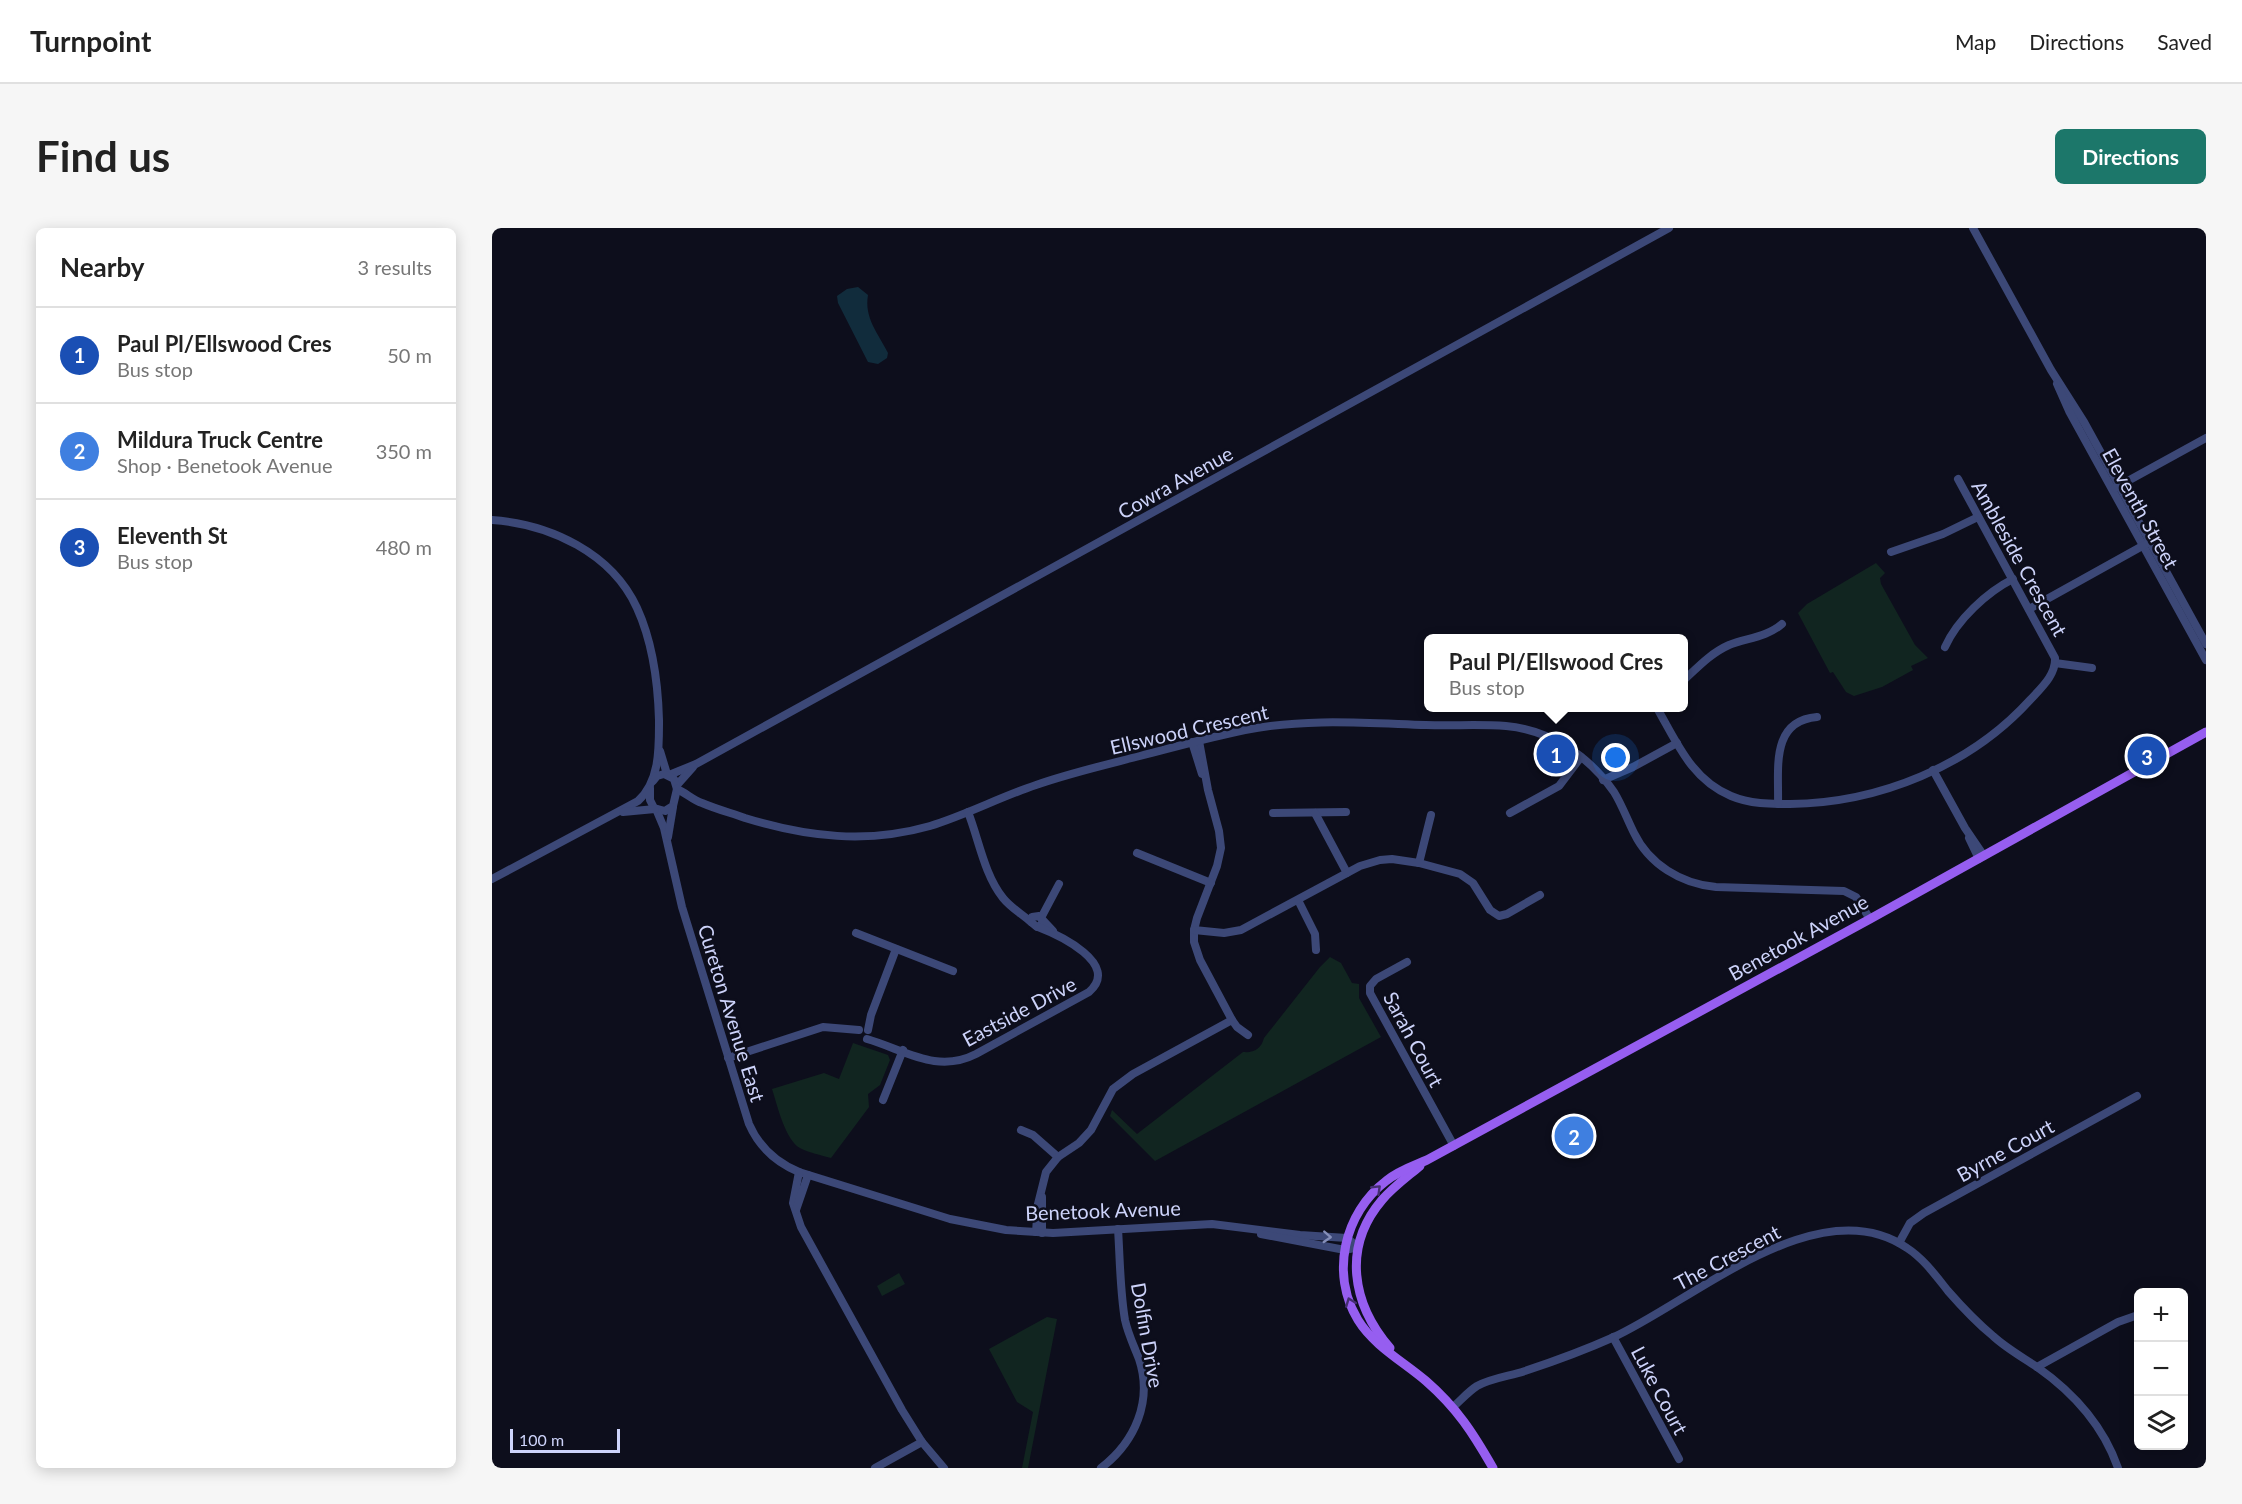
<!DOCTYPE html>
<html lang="en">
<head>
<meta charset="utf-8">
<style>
  body { margin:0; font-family:Lato,sans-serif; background:#f6f6f6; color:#222 }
  .controls { position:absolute; right:18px; bottom:18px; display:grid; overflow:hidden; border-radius:9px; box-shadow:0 3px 15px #0003 }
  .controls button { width:54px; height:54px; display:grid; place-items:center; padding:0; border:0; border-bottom:2px solid #e0e0e0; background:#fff; color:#222; font:30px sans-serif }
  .scale { position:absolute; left:18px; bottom:15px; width:110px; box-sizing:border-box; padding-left:6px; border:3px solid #cdd3fa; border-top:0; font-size:16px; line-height:21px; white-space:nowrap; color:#cdd3fa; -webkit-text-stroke:4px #0d0e1c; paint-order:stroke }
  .you { position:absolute; left:1124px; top:530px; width:21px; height:21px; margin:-15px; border:4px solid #fff; border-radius:50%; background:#1a73e8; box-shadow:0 0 0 9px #1a73e833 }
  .badge { display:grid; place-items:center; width:39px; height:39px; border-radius:50%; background:#1c776a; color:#fff; font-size:20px; font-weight:700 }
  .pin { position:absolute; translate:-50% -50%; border:3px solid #fff; box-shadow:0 2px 6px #0006 }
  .popup { position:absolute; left:932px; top:406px; width:264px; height:78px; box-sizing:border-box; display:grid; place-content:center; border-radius:9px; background:#fff; filter:drop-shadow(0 2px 4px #0005); font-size:20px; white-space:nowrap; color:#767676 }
  .popup b { font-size:22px; color:#222 }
  .popup::after { content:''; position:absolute; left:50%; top:100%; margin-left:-12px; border:12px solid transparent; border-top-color:#fff }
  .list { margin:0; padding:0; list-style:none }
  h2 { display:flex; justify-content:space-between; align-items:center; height:78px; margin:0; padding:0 24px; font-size:26px }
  h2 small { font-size:20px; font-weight:400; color:#767676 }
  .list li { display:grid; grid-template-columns:39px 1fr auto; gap:18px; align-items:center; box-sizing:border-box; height:96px; padding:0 24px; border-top:2px solid #e0e0e0 }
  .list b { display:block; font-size:22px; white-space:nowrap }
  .list p { margin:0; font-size:20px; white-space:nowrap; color:#767676 }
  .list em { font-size:20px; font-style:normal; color:#767676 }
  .icon { flex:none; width:33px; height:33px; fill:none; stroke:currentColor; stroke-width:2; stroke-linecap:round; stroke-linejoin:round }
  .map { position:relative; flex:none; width:1714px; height:1240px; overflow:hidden; border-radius:9px }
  header { display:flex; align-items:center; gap:36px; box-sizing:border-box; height:84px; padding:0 30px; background:#fff; border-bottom:2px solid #e0e0e0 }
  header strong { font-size:28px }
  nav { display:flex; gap:33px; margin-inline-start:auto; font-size:21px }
  .intro { display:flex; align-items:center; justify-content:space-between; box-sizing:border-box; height:144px; padding:0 36px }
  h1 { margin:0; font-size:42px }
  .button { padding:15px 27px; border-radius:9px; background:#1c776a; color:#fff; font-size:21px; font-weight:700 }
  main { display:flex; gap:36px; padding:0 36px }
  aside { flex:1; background:#fff; border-radius:9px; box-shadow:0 3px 15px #0003 }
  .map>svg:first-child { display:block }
</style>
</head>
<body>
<header>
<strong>Turnpoint</strong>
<nav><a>Map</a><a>Directions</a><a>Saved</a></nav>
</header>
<div class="intro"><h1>Find us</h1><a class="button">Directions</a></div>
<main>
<aside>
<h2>Nearby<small>3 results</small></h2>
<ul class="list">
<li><span class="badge" style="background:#1a4fb4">1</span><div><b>Paul Pl/Ellswood Cres</b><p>Bus stop</p></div><em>50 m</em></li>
<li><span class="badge" style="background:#3f7fe0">2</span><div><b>Mildura Truck Centre</b><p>Shop · Benetook Avenue</p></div><em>350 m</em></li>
<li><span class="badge" style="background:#1a4fb4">3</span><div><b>Eleventh St</b><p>Bus stop</p></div><em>480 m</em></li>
</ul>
</aside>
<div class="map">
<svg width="1714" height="1240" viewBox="0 0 1714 1240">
  <rect width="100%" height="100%" fill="#0d0e1c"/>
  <g fill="#112520">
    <polygon points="1384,335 1393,345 1388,350 1389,356 1423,417 1436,430 1419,438 1421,442 1390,459 1362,468 1354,464 1341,444 1338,445 1306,385 1315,376"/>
    <path d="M838,729L849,735L860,755L867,756V770L889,809L663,933L618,888L620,882L645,906L751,824C762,825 769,821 772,810L828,739Z"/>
    <path d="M361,815L396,827L398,832L388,857L376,866L377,879L339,930C329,927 317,925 308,920C293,912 285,876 280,861L332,845L347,851Z"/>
    <polygon points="407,1045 413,1056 390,1068 385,1058"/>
    <polygon points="555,1089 565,1091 536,1240 530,1240 541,1184 525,1174 497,1121"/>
  </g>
  <path fill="#112c3c" d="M366,59L376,67C372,90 386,105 396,125L395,130L386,136L376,134L346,75L345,68L355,61Z"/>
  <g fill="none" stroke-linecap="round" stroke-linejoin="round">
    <g stroke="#3c4877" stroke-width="8">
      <polyline points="1481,0 1559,142 1592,194 1714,416"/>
      <polyline points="1565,156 1577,183 1714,432"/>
      <polyline points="1623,260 1714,210"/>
      <path d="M0,292C58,296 120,325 145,380C161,415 166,455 167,492C167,520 168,553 146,573L0,651"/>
      <polyline points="1399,324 1451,306 1486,289"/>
      <polyline points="1537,381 1654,316"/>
      <path d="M1453,419C1465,392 1495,364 1521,351"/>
      <polyline points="1563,435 1600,440"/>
      <path d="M1192,452C1206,439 1219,425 1237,417C1255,410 1275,409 1290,396"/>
      <path d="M1165,480C1185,515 1200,552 1239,568C1258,576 1278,576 1298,576C1387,575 1478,538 1538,472C1549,460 1564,447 1563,430L1466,251"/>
      <polyline points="707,513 716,562 727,603 729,620 725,638 705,690 702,702 702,714 708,732 740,792 745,799 756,807"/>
      <polyline points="700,514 710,546"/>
      <polyline points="168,523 175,546"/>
      <polyline points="1441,542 1473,600 1492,628"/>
      <polyline points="177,547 204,536 1177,0"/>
      <polyline points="1111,552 1141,539 1185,515"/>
      <polyline points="185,557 201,539"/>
      <polyline points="158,560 158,572 162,580 173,583 181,578 185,561 182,551 172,546 165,548 161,553"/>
      <path d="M185,561C194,565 201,572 210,575C224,581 239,585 253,590C315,609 375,616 438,598C474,587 508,569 544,557C578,545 613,537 648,528C683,519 718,509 753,502C814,490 873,495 934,497C961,498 987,496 1014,498C1058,502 1097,528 1122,564C1130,577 1135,591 1142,605C1157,636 1189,656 1224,659L1352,663L1364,669L1378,691"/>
      <path d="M1286,576C1287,541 1278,493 1325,489"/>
      <path d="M164,581L172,600L190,679L257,896C267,919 283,934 307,944L458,991L514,1002L561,1005L720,996L808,1007L855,1010L866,1019"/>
      <polyline points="131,584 163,581"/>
      <path d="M476,584C487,612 492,646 511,670C519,680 530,686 539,694"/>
      <polyline points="781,585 854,584"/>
      <polyline points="823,585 855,645"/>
      <polyline points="1018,585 1067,558 1089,529"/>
      <polyline points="176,609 181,579"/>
      <polyline points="1477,610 1487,631"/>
      <polyline points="645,625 719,655"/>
      <polyline points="927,635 939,587"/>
      <polyline points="806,672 823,706 824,722"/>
      <polyline points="549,690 567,656"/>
      <polyline points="551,693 548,698 545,699 539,694 540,689 547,688 561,703"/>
      <polyline points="702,702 732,705 749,702 868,638 888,632 900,631 927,635 968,646 981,655 998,682 1007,688 1015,686 1048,667"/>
      <polyline points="364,705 461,743"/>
      <polyline points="915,734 884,751 878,758 878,765 962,918"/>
      <polyline points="376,802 379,787 404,721"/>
      <path d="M375,811C413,822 445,846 484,826L597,764C629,736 567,707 546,699"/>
      <polyline points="236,830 331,799 367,802"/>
      <polyline points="391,872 411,822"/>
      <polyline points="529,902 541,907 566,929"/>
      <polyline points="307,944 301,975 309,999 410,1182 430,1214 452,1240"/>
      <polyline points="304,982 316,947"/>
      <polyline points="544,1004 546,976 554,944 566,929 587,915 599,902 621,861 641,846 740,792"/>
      <polyline points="550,1005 550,969"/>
      <polyline points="769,1006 853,1022 866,1019"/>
      <polyline points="1407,1015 1418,995 1432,985 1645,868"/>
      <polyline points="1121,1109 1187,1231"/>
      <polyline points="1545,1139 1626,1094 1646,1087"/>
      <path d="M961,1179C969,1172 977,1163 985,1158C999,1150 1018,1148 1033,1143C1063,1133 1093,1122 1122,1109C1202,1072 1327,959 1415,1020C1432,1031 1444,1048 1456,1063C1470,1079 1484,1094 1501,1108C1514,1120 1530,1129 1545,1139C1582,1165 1611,1197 1626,1240"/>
      <polyline points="383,1240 430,1214"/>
      <path d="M609,1240C643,1214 661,1173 647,1131C642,1118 636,1106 633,1092C628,1063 628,1031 626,1001"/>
    </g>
    <g stroke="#965ef0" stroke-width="9">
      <path d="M898,1120C860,1076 850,1019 890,972C901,959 915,949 928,938"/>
      <path d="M1001,1240C981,1205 965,1180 934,1153C912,1134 882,1118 866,1092C838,1046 852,985 894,953C906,943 921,938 935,932L1378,691L1714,504"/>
    </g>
  </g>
  <defs><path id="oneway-chevron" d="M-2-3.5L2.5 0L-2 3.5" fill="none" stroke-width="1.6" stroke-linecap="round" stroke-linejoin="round" transform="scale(1.5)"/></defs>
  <g stroke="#442e71">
    <use href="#oneway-chevron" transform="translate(885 961) rotate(-44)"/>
    <use href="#oneway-chevron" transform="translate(858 1074) rotate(-111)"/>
  </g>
  <use stroke="#848eb8" href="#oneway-chevron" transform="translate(835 1009) rotate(3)"/>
  <g text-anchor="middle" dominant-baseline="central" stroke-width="5" stroke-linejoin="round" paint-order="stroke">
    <g font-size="20" fill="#cdd3fa" stroke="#0d0e1c">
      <text transform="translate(683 254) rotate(-29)">Cowra Avenue</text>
      <text transform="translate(1649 280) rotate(61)">Eleventh Street</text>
      <text transform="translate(1528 330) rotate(61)">Ambleside Crescent</text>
      <text transform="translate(697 501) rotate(-13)">Ellswood Crescent</text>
      <text transform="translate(1306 709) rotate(-29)">Benetook Avenue</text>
      <text transform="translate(527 783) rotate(-28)">Eastside Drive</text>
      <text transform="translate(240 785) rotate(73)">Cureton Avenue East</text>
      <text transform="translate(922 811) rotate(62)">Sarah Court</text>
      <text transform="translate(1513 922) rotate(-29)">Byrne Court</text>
      <text transform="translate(611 982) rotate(-2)">Benetook Avenue</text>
      <text transform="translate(1235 1029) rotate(-28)">The Crescent</text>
      <text transform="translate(656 1107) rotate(80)">Dolfin Drive</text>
      <text transform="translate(1168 1162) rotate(62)">Luke Court</text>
    </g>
  </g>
</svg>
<div class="controls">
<button>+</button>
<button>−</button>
<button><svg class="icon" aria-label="layers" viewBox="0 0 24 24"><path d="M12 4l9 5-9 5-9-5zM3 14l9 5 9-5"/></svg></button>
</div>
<div class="scale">100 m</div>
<div class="you"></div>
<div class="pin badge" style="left:1064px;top:526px;background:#1a4fb4">1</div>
<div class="popup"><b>Paul Pl/Ellswood Cres</b>Bus stop</div>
<div class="pin badge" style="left:1082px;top:908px;background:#3f7fe0">2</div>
<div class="pin badge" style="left:1655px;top:528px;background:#1a4fb4">3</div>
</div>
</main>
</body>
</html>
